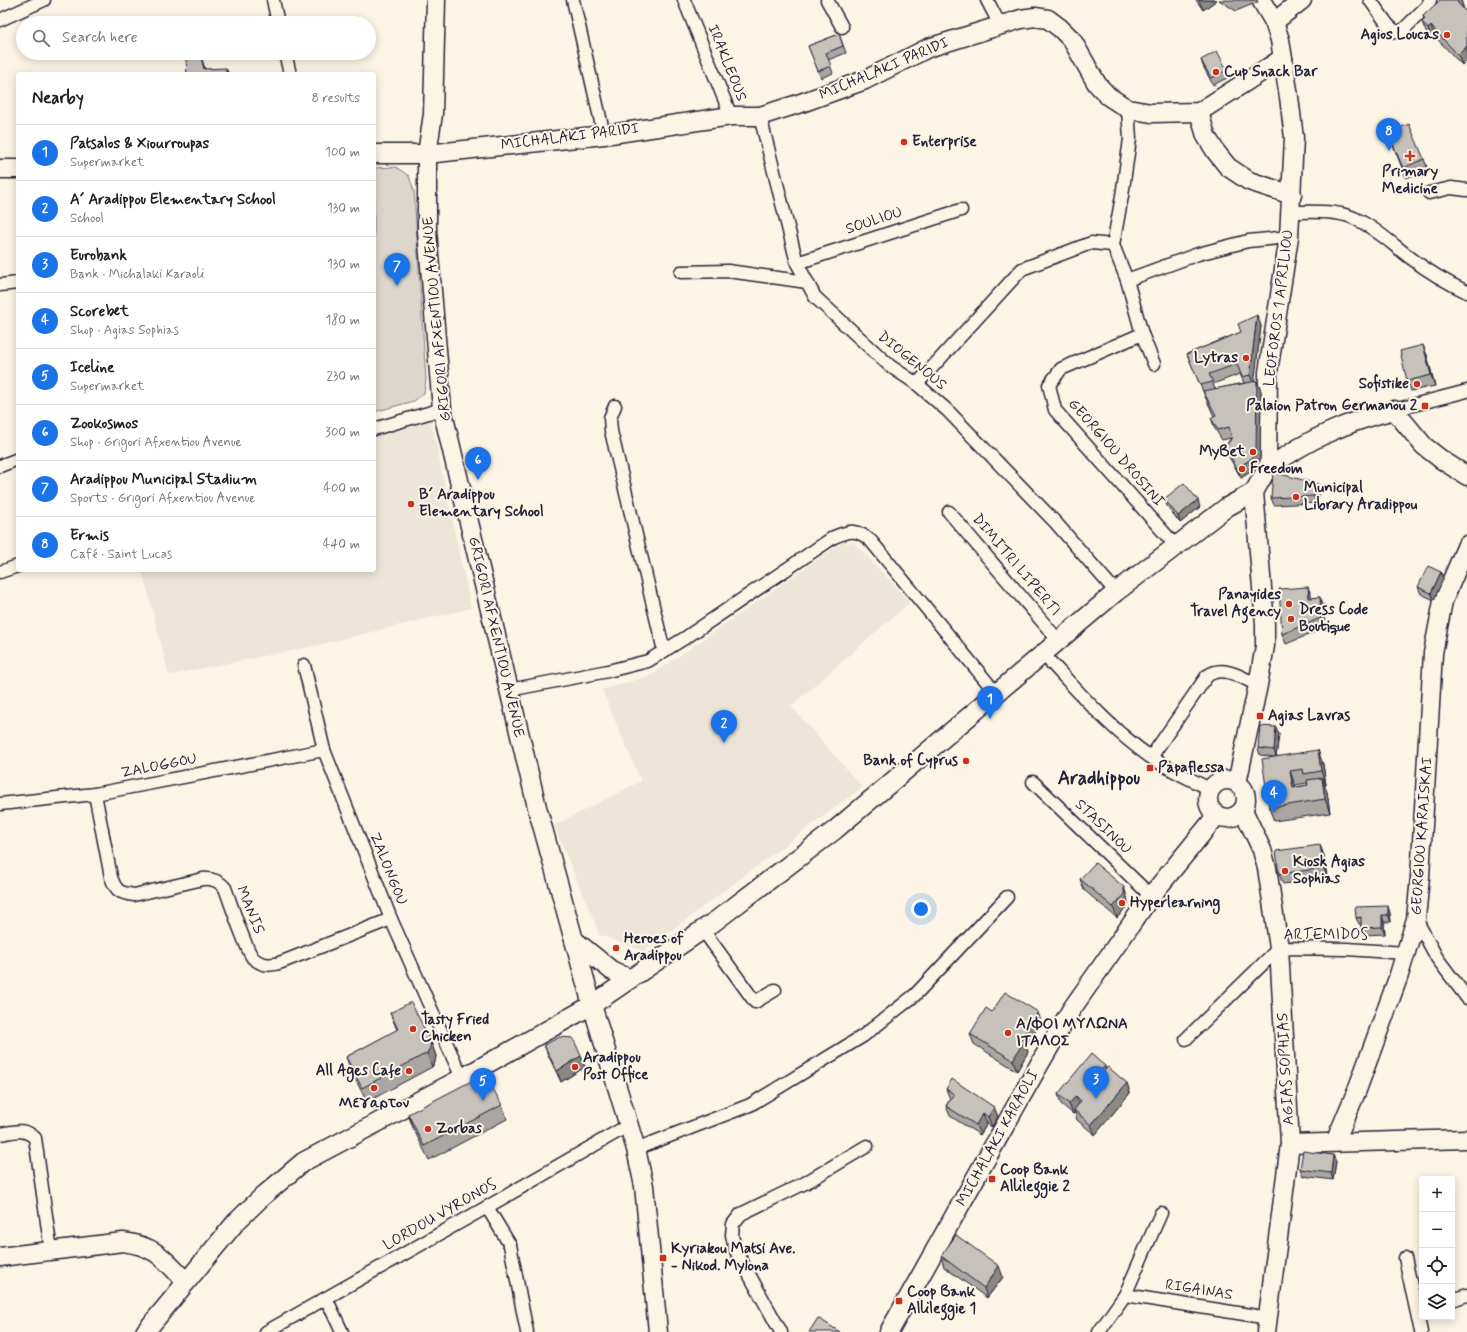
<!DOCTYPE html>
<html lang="en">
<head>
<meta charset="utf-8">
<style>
  body { margin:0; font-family:Mynerve,sans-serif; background:#f2f2f2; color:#202124 }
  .controls { position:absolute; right:12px; bottom:12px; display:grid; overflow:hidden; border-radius:4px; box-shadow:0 2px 10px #0003 }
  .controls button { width:36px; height:36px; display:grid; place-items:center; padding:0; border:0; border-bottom:1px solid #e0e0e0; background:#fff; color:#202124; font:20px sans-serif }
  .you { position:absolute; left:921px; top:909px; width:14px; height:14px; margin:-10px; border:3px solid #fff; border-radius:50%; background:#1a73e8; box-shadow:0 0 0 6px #1a73e833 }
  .badge { display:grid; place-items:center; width:26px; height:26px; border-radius:50%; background:#1a73e8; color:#fff; font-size:13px; font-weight:700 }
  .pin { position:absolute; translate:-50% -33px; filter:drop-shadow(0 1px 2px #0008) }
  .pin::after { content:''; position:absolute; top:21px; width:14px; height:12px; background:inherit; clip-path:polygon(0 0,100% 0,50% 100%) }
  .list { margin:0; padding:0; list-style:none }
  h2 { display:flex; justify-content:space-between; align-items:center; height:52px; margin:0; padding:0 16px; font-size:17px }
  h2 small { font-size:13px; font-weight:400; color:#757577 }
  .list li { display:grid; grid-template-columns:26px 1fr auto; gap:12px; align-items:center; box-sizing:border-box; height:56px; padding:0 16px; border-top:1px solid #e0e0e0 }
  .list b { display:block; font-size:15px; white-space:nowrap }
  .list p { margin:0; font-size:13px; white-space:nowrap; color:#757577 }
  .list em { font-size:13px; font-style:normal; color:#757577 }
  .icon { flex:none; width:22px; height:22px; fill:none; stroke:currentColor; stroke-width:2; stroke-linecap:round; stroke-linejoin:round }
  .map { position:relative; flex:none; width:1467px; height:1332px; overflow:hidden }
  .search { position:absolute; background:#fff; box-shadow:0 2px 10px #0003; left:16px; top:16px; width:360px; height:44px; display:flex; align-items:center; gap:10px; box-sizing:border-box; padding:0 14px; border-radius:22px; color:#757577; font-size:15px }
  .panel { position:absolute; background:#fff; box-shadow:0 2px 10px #0003; left:16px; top:72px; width:360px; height:500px; border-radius:4px }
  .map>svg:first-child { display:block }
</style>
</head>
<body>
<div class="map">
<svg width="1467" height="1332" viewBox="0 0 1467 1332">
  <rect width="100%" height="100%" fill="#fcf5e5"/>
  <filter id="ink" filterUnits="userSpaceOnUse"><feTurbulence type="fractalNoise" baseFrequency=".025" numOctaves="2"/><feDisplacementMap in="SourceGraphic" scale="8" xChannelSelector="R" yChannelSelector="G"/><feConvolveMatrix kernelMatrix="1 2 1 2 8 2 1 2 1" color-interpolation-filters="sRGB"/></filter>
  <g filter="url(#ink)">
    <g fill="#ece5d8">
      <polygon points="431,421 471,608 309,647 169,675 142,570 374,570 374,437"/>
      <polygon points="853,542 910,602 791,706 862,787 644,951 600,935 554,826 641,781 602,690 652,675 841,543"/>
    </g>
    <polygon fill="#dcd6cc" stroke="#7f7c84" points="396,167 409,176 414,191 426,380 424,393 414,401 374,412 374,168"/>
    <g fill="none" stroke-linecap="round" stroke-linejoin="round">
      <defs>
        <g id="street">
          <polyline points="273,0 278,23"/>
          <polyline points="573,0 604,135"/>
          <polyline points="684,0 731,116"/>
          <polyline points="827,0 842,27"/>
          <polyline points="987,0 1000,25"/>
          <polyline points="1370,0 1388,25 1396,32 1402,31 1428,5 1430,0"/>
          <polyline points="0,20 44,0"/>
          <polyline points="285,53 290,74"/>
          <polyline points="1128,109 1130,139 1122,196 1113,245 1127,280 1142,334 1154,364"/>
          <polyline points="760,116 797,263 815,297 890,366 917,384 948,411 1056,523 1116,592"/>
          <polyline points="1429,193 1451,188 1467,190"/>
          <path d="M1291,212C1311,212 1335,210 1354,218C1376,228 1393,245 1412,259C1429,272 1448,283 1467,292"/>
          <polyline points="797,263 961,210"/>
          <polyline points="681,272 728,271 807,282"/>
          <polyline points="1127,280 1198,254 1248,241 1289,237"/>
          <polyline points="0,285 18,283"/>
          <polyline points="1142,334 1061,369 1049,385 1055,410 1176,546"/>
          <polyline points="917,384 1022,269 1091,243 1113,245"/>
          <polyline points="615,406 610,418 611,431 664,651"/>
          <polyline points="1394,410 1467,391"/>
          <polyline points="374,429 442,409"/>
          <polyline points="0,466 18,459"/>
          <polyline points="949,512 1058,640"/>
          <polyline points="0,572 18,566"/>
          <path d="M1042,653C1076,689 1109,728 1149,756C1168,769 1191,779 1211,790"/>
          <polyline points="304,665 324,750 391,919 462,1078"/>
          <path d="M509,690L608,671L648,661L688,636L834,537C851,530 857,529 871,541L996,693"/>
          <path d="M1151,757L1207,676C1224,664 1242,678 1258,685"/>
          <polyline points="1033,782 1151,896"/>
          <path d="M95,794L111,877C116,891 119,893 134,895L203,879C212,878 220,882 225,888C230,901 246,950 253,958C262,966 272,966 282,962L391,919"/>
          <polyline points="0,804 95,794 324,750"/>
          <polyline points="1416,919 1437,958 1467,998"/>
          <polyline points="703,930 755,1002 775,990"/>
          <polyline points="1186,1039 1279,948 1347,949 1405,953"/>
          <path d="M0,1134C13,1132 24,1127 35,1138L51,1251"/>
          <polyline points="636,1149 750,1105 863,1036 915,995 1007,897"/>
          <polyline points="487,1207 510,1245 527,1332"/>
          <polyline points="1405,1258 1421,1332"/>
          <polyline points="1125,1295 1269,1318"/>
          <polyline points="326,1298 342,1332"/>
          <polyline points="1452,1300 1467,1295"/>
          <polyline points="266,1332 487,1207 629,1125"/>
          <polyline points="781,1332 735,1249 732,1235 733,1224 741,1214 805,1183 867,1146"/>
          <polyline points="1099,1332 1125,1295 1161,1213"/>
        </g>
        <g id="secondary">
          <polyline points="436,0 433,114 427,154 427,231 442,409 537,807 592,1005 636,1149 644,1186 658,1332"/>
          <polyline points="1274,22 1302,0"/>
          <polyline points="1199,112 1206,136 1216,152 1228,167 1249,181 1292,195"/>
          <polyline points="374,154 427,154 604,135 731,116 760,116 801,103 865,80 928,48 1021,19 1035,17 1048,19 1060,28 1072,40 1097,84 1108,96 1128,109 1151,113 1199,112 1283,58"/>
          <polyline points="0,169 18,169"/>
          <path d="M1267,469C1308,439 1346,422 1394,410L1424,446L1442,460L1467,476"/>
          <circle cx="1227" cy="799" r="19"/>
          <polyline points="1237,783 1258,685 1265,646 1265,624 1254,492 1267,469 1268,372 1289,237 1294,138 1289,97 1280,40 1274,22 1261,0"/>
          <polyline points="1243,810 1262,850 1267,868 1279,948 1290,1144 1266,1332"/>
          <polyline points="574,940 611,970 630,979"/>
          <polyline points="1335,1142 1357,1090 1398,978 1416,919 1420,877 1433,653 1443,601 1467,545"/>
          <polyline points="1290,1144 1467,1139"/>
          <path d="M0,1257L123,1242C156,1246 164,1259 186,1282"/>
          <polyline points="145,1332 236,1222 263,1196 303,1162 462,1078 592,1005 714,922 835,830 1116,592 1227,507 1254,492"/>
          <polyline points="889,1332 1039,1065 1071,1010 1151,896 1217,815"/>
        </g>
      </defs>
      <use href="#street" stroke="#22223b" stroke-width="15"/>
      <use href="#secondary" stroke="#22223b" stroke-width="21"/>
      <use href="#street" stroke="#fcf5e5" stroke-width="12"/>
      <use href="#secondary" stroke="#fcf5e5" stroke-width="18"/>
    </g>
    <g fill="#aaa6a1" stroke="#22223b" fill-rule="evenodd">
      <polygon points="1196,0 1217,0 1203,10"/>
      <polygon points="1219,0 1257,0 1258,2 1236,11"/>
      <polygon points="1461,0 1464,10 1467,13 1467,60 1462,65 1435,37 1432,40 1426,32 1422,22 1424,20 1423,16"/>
      <polygon points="839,34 846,53 828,60 833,73 821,78 808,46"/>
      <polygon points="1201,60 1227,70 1229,77 1213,85 1203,66"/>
      <polygon points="1388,133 1424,159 1428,170 1406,178"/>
      <path d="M1257,315L1261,326L1254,381H1257L1261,391L1260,461L1255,469L1241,478L1229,457L1225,447L1231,438L1222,440L1215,429L1211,418L1214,416L1207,401L1187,354L1241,332ZM1240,374L1244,383L1215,389L1213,384Z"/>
      <polygon points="1427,355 1435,386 1411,391 1407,381"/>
      <polygon points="1320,491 1317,503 1274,505 1271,498"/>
      <polygon points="1164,499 1200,507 1180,523 1167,506"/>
      <polygon points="1441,572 1443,579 1434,600 1421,594 1418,587"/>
      <polygon points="1320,597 1324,608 1325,628 1286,644 1282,634 1312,598"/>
      <path d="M1279,734L1276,756L1323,764L1326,785H1324L1327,792L1330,813L1274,821L1269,808L1274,757L1260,755L1258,748ZM1307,783L1308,785L1296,787L1295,785Z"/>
      <polygon points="1324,855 1327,878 1283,884 1279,874"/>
      <polygon points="1080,879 1124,887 1127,897 1128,905 1117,918 1084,890"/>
      <polygon points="1390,913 1391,922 1384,922 1385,934 1364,935 1361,928 1361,924 1359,924 1356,918"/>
      <polygon points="992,1012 1038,1012 1041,1022 1026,1047 1028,1052 1017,1071 974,1044 970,1034"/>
      <polygon points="390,1013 431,1042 436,1056 435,1062 432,1067 367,1102 351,1071 346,1057 397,1030"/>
      <polygon points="544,1045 581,1056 585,1067 561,1082 548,1055"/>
      <polygon points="1106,1069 1127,1083 1130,1093 1095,1135 1077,1120 1075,1113 1073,1114 1061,1104 1058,1094"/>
      <polygon points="946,1089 994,1107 998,1117 992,1127 987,1124 980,1135 950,1116 946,1106 950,1099"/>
      <polygon points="502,1105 507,1119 429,1160 413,1128 408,1114"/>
      <polygon points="1333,1155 1336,1162 1333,1180 1303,1176 1300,1169"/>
      <polygon points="941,1256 1003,1277 987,1298 944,1267"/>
    </g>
    <g fill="#8b8783" stroke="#22223b">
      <polygon points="1199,0 1217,0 1203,10"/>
      <polygon points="1460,0 1461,0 1464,10 1457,2"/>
      <polygon points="1431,26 1435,37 1432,40 1428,29"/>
      <polygon points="1467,46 1467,60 1462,65 1458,55"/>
      <polygon points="201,57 206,71 204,69"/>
      <polygon points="226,68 229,74 226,74"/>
      <polygon points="1257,315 1261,326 1254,386 1250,375"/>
      <polygon points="1423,345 1427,355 1435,386 1431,375"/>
      <polygon points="1257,381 1261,391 1260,461 1255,469 1241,478 1237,468"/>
      <polygon points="1318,484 1320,491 1317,503 1314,496"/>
      <polygon points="1198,500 1200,507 1180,523 1178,516"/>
      <polygon points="1441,572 1443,579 1434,600 1431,593"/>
      <polygon points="1308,587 1312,597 1313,609 1309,598"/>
      <polygon points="1320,597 1324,608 1325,628 1321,618"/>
      <polygon points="1276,727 1279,734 1276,757 1274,750"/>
      <polygon points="1318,750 1323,764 1326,785 1321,771"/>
      <polygon points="1290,771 1295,785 1298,801 1293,788"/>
      <polygon points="1322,778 1327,792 1330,813 1325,799"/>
      <polygon points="1320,845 1324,855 1327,878 1324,868"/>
      <polygon points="1124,887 1127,897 1128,905 1117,918 1113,907"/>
      <polygon points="1388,906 1390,913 1391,922 1388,915"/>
      <polygon points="1382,915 1384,922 1385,934 1382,927"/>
      <polygon points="1038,1012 1041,1022 1026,1047 1028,1052 1017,1071 1013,1060 1021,1039"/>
      <polygon points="431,1042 436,1056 435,1062 432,1067 427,1053"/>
      <polygon points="581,1056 585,1067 561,1082 557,1071"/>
      <polygon points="1105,1066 1108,1076 1101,1070"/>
      <polygon points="1127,1083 1130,1093 1095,1135 1091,1125"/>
      <polygon points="1076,1096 1080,1106 1074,1110 1075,1113 1073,1114 1069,1104"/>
      <polygon points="994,1107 998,1117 992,1127 988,1117"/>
      <polygon points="983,1113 987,1124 980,1135 976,1125"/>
      <polygon points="1333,1155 1336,1162 1333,1180 1331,1173"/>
      <polygon points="999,1266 1003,1277 987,1298 984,1288"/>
    </g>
    <g fill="#c6c1bb" stroke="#22223b">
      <polygon points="1440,0 1460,0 1457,2 1467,13 1467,46 1458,55 1431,26 1428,29 1422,22 1425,19 1423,16"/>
      <polygon points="839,34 843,46 826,53 831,66 818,71 808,46"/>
      <polygon points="1217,51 1227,70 1211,78 1201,60"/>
      <polygon points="201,57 204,69 226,68 226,74 187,74 186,59"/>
      <polygon points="1409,124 1424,159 1403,168 1388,133"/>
      <polygon points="1257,315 1250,375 1242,377 1237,364 1209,374 1213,382 1200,385 1187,354 1241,332 1238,324"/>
      <polygon points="1423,345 1431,375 1407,381 1400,351"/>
      <polygon points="1257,381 1256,451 1251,459 1237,468 1225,447 1232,438 1229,427 1218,430 1211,418 1216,415 1203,391"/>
      <polygon points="1273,472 1318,484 1314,496 1271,498"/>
      <polygon points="1184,483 1198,500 1178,516 1164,499"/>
      <polygon points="1428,566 1441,572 1431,593 1418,587"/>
      <polygon points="1308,587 1309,598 1320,597 1321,618 1282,634 1279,589"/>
      <polygon points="1260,726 1276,727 1274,750 1258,748"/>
      <polygon points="1318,750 1321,771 1304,774 1303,769 1290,771 1293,788 1308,785 1307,780 1322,778 1325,799 1269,808 1262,759"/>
      <polygon points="1320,845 1324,868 1279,874 1276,851"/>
      <polygon points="1095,863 1124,887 1124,894 1113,907 1080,879"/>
      <polygon points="1388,906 1388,915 1382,915 1382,927 1361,928 1361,917 1356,918 1355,907"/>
      <polygon points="1005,992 1038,1012 1021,1039 1024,1041 1013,1060 970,1034 986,1008 992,1012"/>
      <polygon points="411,1002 431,1042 430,1048 427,1053 362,1088 346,1057 398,1029 390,1013"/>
      <polygon points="560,1037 573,1038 581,1056 557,1071 544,1045"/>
      <polygon points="1091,1054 1105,1066 1101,1070 1103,1072 1108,1067 1127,1083 1091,1125 1074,1110 1081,1101 1076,1096 1069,1104 1058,1094"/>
      <polygon points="485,1074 502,1105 424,1146 408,1114"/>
      <polygon points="952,1079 994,1107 988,1117 983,1113 976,1125 946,1106 954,1094 946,1089"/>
      <polygon points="1303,1151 1333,1155 1331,1173 1300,1169"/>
      <polygon points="956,1235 999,1266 984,1288 941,1256"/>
      <polygon points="818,1318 840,1332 809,1332"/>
    </g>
  </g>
  <g fill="#c8321e" stroke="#fcf5e5" stroke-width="1.5">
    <circle cx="1447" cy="35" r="4"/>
    <circle cx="1216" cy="72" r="4"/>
    <circle cx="904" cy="142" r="4"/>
    <path d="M1408 150h4v4h4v4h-4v4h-4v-4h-4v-4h4z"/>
    <circle cx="1246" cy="358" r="4"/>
    <circle cx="1417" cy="384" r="4"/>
    <rect x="1421" y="402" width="8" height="8" rx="2"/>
    <circle cx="1253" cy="452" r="4"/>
    <circle cx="1242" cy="469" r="4"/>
    <circle cx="1296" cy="497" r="4"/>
    <circle cx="411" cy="504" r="4"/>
    <circle cx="1289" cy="604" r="4"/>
    <circle cx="1291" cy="619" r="4"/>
    <rect x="1256" y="712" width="8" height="8" rx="2"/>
    <circle cx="966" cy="761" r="4"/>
    <rect x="1146" y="764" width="8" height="8" rx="2"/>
    <circle cx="1285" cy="871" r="4"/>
    <circle cx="1122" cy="903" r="4"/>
    <circle cx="616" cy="948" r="4"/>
    <circle cx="413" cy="1029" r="4"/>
    <circle cx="1008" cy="1033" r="4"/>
    <circle cx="575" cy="1067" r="4"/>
    <circle cx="409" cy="1071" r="4"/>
    <circle cx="374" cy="1088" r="4"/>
    <circle cx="428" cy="1129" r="4"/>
    <rect x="988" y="1175" width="8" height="8" rx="2"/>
    <rect x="659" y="1254" width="8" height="8" rx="2"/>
    <rect x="895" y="1297" width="8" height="8" rx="2"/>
  </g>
  <g text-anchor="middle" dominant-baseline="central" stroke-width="4" stroke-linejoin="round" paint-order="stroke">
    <g font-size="15" font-weight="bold" fill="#22223b" stroke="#fcf5e5" text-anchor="start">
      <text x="1439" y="35" text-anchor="end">Agios Loucas</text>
      <text x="1224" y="72">Cup Snack Bar</text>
      <text x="912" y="142">Enterprise</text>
      <text x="1410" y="172" text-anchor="middle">Primary<tspan x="1410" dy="17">Medicine</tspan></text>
      <text x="1238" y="358" text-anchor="end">Lytras</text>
      <text x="1409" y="384" text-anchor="end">Sofistike</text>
      <text x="1417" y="406" text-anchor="end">Palaion Patron Germanou 2</text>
      <text x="1245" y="452" text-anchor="end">MyBet</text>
      <text x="1250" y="469">Freedom</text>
      <text x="1304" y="488">Municipal<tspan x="1304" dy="17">Library Aradippou</tspan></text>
      <text x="419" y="495">B´ Aradippou<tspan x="419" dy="17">Elementary School</tspan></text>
      <text x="1281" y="595" text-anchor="end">Panayides<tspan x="1281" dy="17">Travel Agency</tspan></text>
      <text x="1299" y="610">Dress Code<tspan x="1299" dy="17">Boutique</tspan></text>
      <text x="1268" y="716">Agias Lavras</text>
      <text x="958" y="761" text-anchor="end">Bank of Cyprus</text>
      <text x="1158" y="768">Papaflessa</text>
      <text x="1293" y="862">Kiosk Agias<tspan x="1293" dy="17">Sophias</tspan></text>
      <text x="1130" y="903">Hyperlearning</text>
      <text x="624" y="939">Heroes of<tspan x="624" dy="17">Aradippou</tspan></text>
      <text x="421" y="1020">Tasty Fried<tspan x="421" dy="17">Chicken</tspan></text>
      <text x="1016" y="1024">Α/ΦΟΙ ΜΥΛΩΝΑ<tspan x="1016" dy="17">ΙΤΑΛΟΣ</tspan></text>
      <text x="583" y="1058">Aradippou<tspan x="583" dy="17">Post Office</tspan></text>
      <text x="401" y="1071" text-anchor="end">All Ages Cafe</text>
      <text x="374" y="1103" text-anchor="middle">Μεγαρτον</text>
      <text x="436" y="1129">Zorbas</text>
      <text x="1000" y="1170">Coop Bank<tspan x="1000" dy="17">Allileggie 2</tspan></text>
      <text x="671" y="1249">Kyriakou Matsi Ave.<tspan x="671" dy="17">- Nikod. Mylona</tspan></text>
      <text x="907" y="1292">Coop Bank<tspan x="907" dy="17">Allileggie 1</tspan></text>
    </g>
    <g font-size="15" fill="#22223b" stroke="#fcf5e5">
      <text transform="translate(727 63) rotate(68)">IRAKLEOUS</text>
      <text transform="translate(884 69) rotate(-23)">MICHALAKI PARIDI</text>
      <text transform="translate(570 137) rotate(-7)">MICHALAKI PARIDI</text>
      <text transform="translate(874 221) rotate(-18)">SOULIOU</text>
      <text transform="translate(1279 308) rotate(-83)">LEOFOROS 1 APRILIOU</text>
      <text transform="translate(437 319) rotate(-95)">GRIGORI AFXENTIOU AVENUE</text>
      <text transform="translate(912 361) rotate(39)">DIOGENOUS</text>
      <text transform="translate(1116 453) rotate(49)">GEORGIOU DROSINI</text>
      <text transform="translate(1016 565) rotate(50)">DIMITRI LIPERTI</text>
      <text transform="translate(496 637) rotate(77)">GRIGORI AFXENTIOU AVENUE</text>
      <text transform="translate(159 766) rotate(-11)">ZALOGGOU</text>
      <text transform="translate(1103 827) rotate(44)">STASINOU</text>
      <text transform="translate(1422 836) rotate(-86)">GEORGIOU KARAISKAI</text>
      <text transform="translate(388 869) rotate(68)">ZALONGOU</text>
      <text transform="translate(250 910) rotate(68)">MANIS</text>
      <text x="1326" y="935">ARTEMIDOS</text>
      <text transform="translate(1286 1069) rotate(-93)">AGIAS SOPHIAS</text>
      <text transform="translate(998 1138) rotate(-61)">MICHALAKI KARAOLI</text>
      <text transform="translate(440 1215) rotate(-30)">LORDOU VYRONOS</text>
      <text transform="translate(1199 1290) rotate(9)">RIGAINAS</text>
    </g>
    <g font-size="19" font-weight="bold" fill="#22223b" stroke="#fcf5e5">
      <text x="1099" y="778">Aradhippou</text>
    </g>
  </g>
</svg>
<div class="controls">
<button>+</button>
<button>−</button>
<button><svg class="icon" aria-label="locate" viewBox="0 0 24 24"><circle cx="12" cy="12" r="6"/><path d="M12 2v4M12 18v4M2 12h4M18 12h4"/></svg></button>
<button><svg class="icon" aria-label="layers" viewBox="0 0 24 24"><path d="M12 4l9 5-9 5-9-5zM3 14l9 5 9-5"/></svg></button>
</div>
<div class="you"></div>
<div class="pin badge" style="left:990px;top:719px">1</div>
<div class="pin badge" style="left:724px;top:743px">2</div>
<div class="pin badge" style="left:1096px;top:1099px">3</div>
<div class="pin badge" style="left:1274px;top:813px">4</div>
<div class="pin badge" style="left:483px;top:1101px">5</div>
<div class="pin badge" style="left:478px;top:480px">6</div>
<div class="pin badge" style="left:397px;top:286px">7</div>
<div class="pin badge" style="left:1389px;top:151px">8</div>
<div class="search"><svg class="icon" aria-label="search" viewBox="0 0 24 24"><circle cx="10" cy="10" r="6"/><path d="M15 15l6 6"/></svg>Search here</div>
<section class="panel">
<h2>Nearby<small>8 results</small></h2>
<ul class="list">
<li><span class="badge">1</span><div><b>Patsalos &amp; Xiourroupas</b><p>Supermarket</p></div><em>100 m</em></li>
<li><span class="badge">2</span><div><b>A´ Aradippou Elementary School</b><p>School</p></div><em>130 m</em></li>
<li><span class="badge">3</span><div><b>Eurobank</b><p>Bank · Michalaki Karaoli</p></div><em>130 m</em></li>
<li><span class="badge">4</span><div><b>Scorebet</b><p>Shop · Agias Sophias</p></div><em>180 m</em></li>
<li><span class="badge">5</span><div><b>Iceline</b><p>Supermarket</p></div><em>230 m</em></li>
<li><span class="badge">6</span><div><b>Zookosmos</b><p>Shop · Grigori Afxentiou Avenue</p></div><em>300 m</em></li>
<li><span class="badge">7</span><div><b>Aradippou Municipal Stadium</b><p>Sports · Grigori Afxentiou Avenue</p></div><em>400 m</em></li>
<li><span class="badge">8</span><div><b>Ermis</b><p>Café · Saint Lucas</p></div><em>440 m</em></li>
</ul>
</section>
</div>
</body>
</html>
